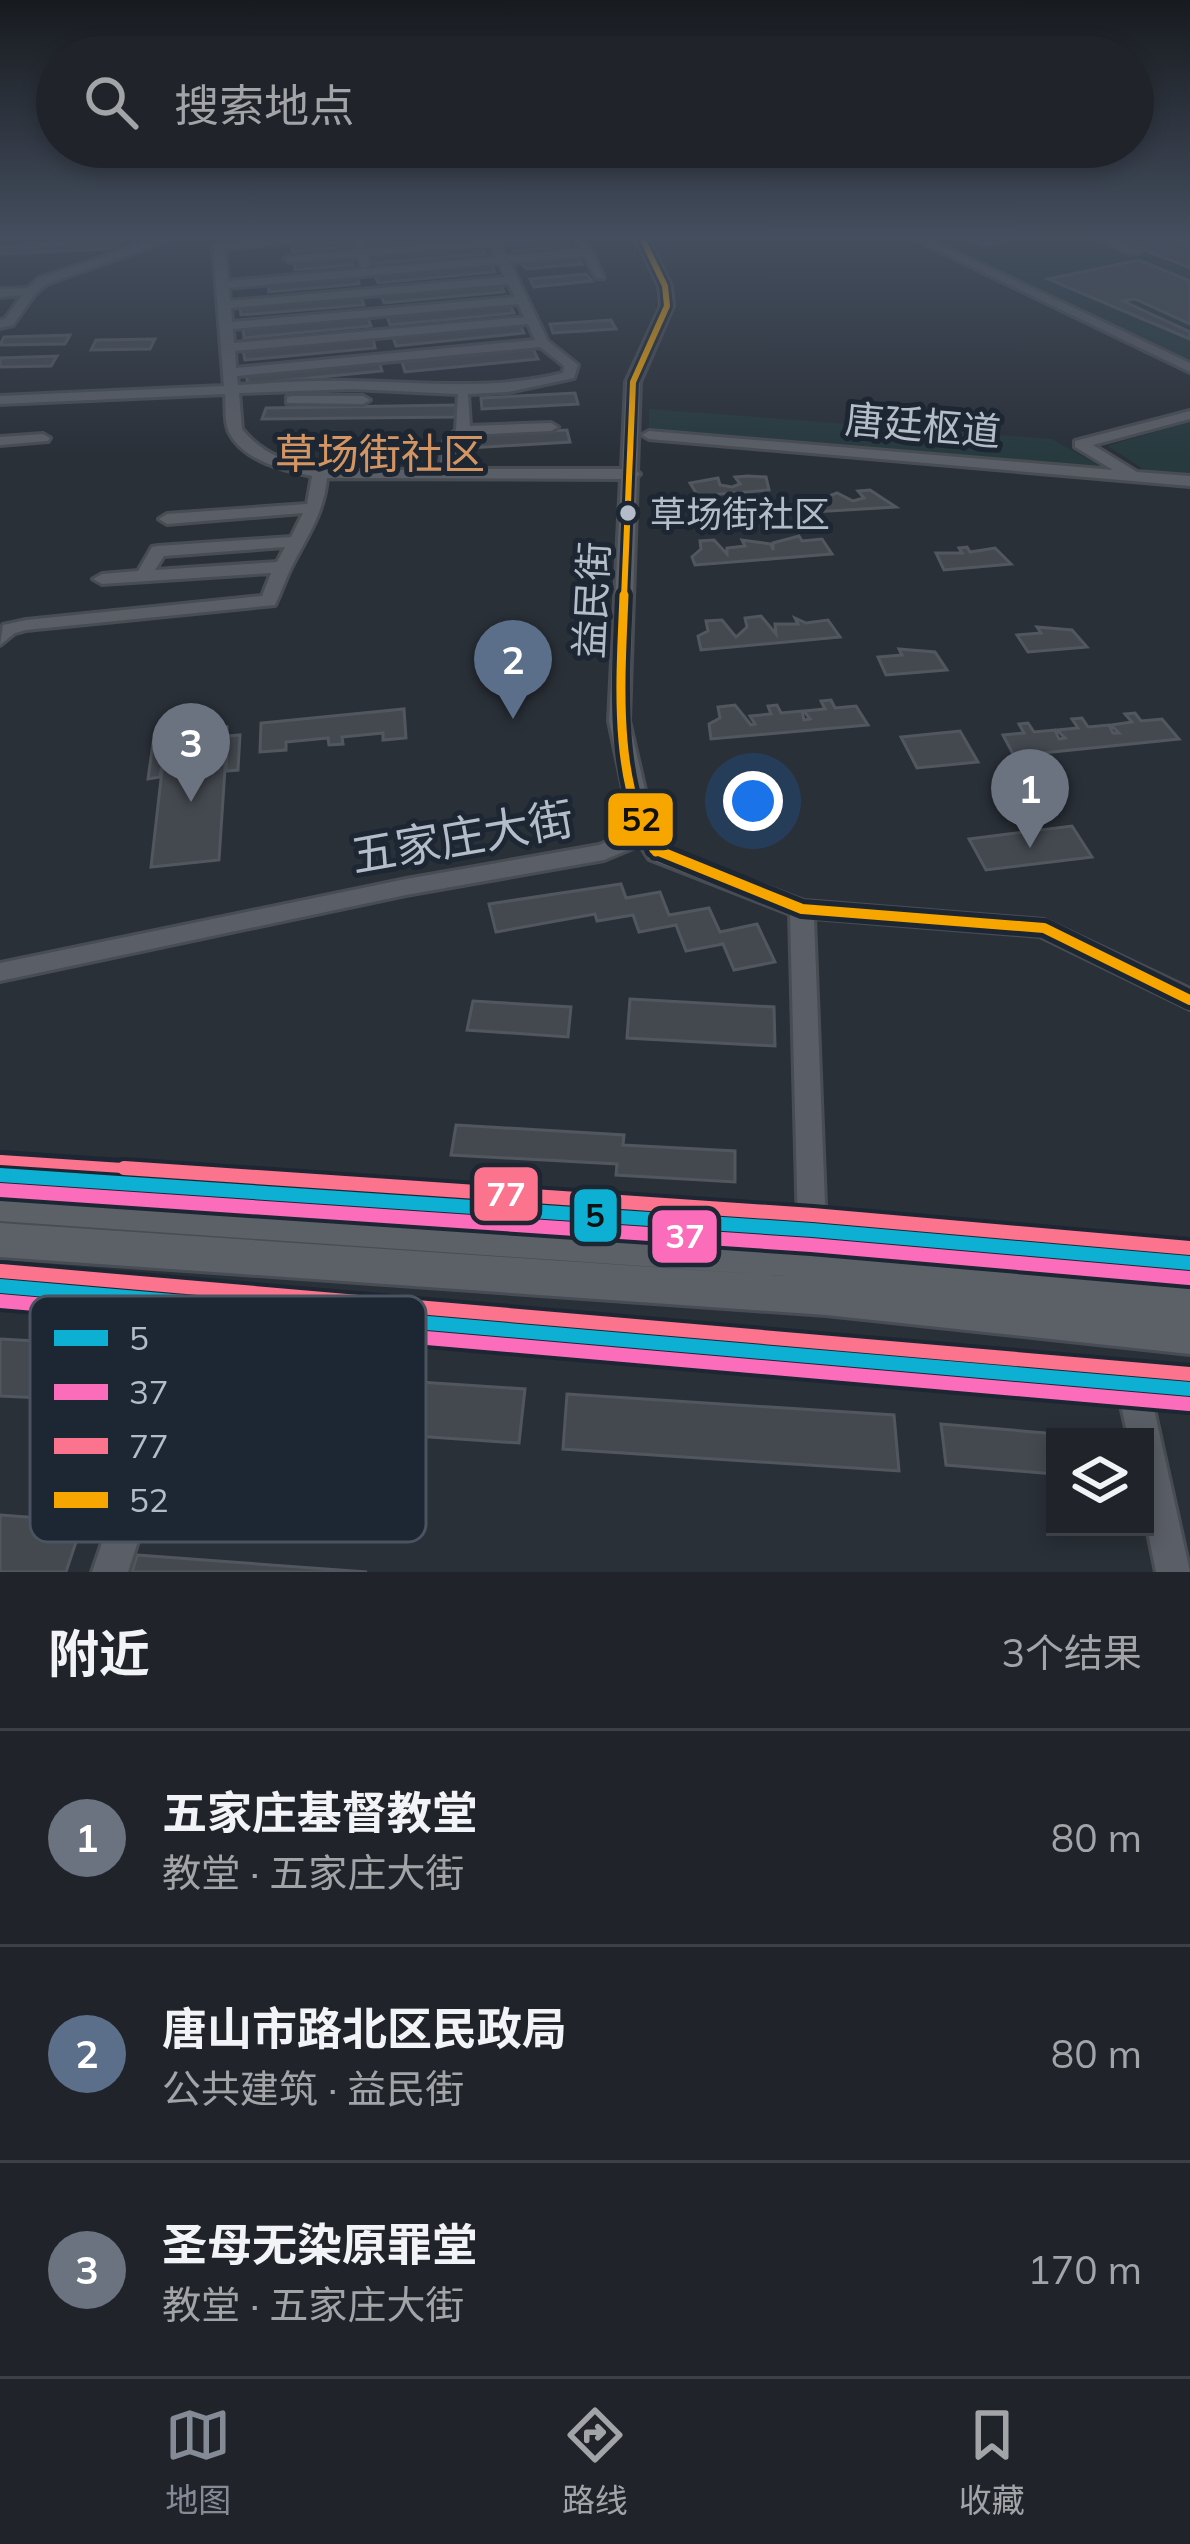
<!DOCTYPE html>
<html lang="zh">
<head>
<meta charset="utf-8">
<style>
  body { margin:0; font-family:Mulish,"Noto Sans SC",sans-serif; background:#2d3036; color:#f1f3f6 }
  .controls { position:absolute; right:36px; bottom:36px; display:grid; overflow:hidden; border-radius:0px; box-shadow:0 6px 18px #0003 }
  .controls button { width:108px; height:108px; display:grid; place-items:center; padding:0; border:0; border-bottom:3px solid #3d4147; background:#20242a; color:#f1f3f6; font:60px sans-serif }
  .you { position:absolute; left:753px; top:801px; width:42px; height:42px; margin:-30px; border:9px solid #fff; border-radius:50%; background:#1a73e8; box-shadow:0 0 0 18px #1a73e833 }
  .badge { display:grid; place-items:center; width:78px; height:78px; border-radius:50%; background:#848b96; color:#fff; font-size:39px; font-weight:700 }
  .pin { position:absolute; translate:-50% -99px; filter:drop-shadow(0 3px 6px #0008) }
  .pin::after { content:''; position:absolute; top:63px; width:42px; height:36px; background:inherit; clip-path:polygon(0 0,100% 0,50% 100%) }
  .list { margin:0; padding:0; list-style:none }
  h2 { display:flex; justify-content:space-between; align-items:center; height:156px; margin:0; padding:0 48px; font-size:51px }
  h2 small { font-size:39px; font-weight:400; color:#a2a4a8 }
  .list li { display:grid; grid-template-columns:78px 1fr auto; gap:36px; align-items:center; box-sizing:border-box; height:216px; padding:0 48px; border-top:3px solid #3d4147 }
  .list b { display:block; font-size:45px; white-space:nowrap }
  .list p { margin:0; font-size:39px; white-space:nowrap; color:#a2a4a8 }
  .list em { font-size:39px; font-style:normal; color:#a2a4a8 }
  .icon { flex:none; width:66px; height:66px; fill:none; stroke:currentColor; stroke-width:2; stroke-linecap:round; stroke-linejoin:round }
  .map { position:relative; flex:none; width:1190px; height:1572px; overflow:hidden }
  .search { position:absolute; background:#20242a; box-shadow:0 6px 18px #0003; left:36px; right:36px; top:36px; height:132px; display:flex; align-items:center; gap:30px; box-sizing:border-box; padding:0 42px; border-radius:66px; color:#a2a4a8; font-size:45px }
  .sheet { height:804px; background:#20242a }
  nav { display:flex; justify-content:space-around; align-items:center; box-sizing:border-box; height:168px; border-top:3px solid #3d4147; background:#20242a; font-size:33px; color:#a2a4a8 }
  nav a { display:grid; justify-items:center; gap:6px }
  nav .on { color:#848b96 }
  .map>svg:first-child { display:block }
</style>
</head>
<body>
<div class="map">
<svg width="1190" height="1572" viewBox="0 0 1190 1572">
  <rect width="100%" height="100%" fill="#2a3038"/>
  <g fill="#273a3e">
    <polygon points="921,236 1190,236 1190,359"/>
    <polygon points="649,409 1052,439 1102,467 649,429"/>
    <polygon points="1190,421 1190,476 1154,476 1108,446"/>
  </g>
  <g fill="#444950" stroke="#52575f" stroke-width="3">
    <polygon points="412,236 478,236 479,237 368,246 365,240"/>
    <polygon points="961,236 1030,236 983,246"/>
    <polygon points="1109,236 1161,236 1190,247 1190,268"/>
    <polygon points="121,240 119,246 106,249 0,254 0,247"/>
    <polygon points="565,240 569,246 515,251 511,244"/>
    <polygon points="348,241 350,247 293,252 292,245"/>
    <polygon points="481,247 485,254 371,264 368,256"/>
    <polygon points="576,257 582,264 526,269 521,262"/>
    <polygon points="351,258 354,265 295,270 294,263"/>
    <polygon points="1139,260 1190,281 1190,324 1135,299 1123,301 1190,332 1190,339 1048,279"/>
    <polygon points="491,265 495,272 378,283 375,275"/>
    <polygon points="586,274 592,281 534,287 530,279"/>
    <polygon points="357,277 359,284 269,292 268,284"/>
    <polygon points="500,284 504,292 384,303 381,295"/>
    <polygon points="361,297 364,305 241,315 240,307"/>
    <polygon points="510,305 514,313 390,325 387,316"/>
    <polygon points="368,318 371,326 244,338 243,329"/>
    <polygon points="611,320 616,329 553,333 550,324"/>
    <polygon points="520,325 524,333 396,346 393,337"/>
    <polygon points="70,335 65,344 0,345 4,337"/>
    <polygon points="373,338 375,348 245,360 243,350"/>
    <polygon points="155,339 150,349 91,350 96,340"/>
    <polygon points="533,349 538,359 405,372 402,362"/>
    <polygon points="57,356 51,366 0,367 0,358"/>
    <polygon points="379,361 382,371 248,384 246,374"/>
    <polygon points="575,393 578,404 482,409 481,398"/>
    <polygon points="456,405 455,417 262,419 266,408"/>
    <polygon points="567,430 570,442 470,448 468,436"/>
    <polygon points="748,476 766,477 769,490 698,496 690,483 718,478 720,485 732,487 740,484 735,477"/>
    <polygon points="870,490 896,507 813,512 808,504 837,493 853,501 864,498 858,491"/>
    <polygon points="799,536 802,541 822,539 832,554 695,565 692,557 701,549 700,541 714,540 727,554 727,548 745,546 742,540 771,544 773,550 773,543"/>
    <polygon points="967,547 970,552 995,548 1011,564 944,570 936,553 962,553 959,548"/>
    <polygon points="761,616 776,634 775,624 798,624 795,618 806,623 828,620 840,637 701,650 698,636 708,631 706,621 722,620 736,637 747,627 745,618"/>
    <polygon points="1037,627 1072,630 1087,647 1028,652 1017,635 1041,633"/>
    <polygon points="899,649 935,652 947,670 886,675 878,657 902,655"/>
    <polygon points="831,700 835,708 856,706 868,725 711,739 709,724 720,718 718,707 735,705 751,725 755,724 750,716 771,714 768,706 777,705 781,713 802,711 804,720 810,719 804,711 825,709 821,701"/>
    <polygon points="404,709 406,738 383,740 383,733 342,737 343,744 329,745 328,738 286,742 286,750 260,752 261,723"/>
    <polygon points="1135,713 1141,721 1162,719 1179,739 1014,756 1003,735 1024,733 1019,724 1028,723 1034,732 1055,730 1059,739 1065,738 1057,730 1078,728 1072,719 1082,718 1088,727 1109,725 1113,733 1119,733 1111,725 1132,722 1125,714"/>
    <polygon points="227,727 227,738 165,744 167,732"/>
    <polygon points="960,731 978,762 917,768 901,737"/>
    <polygon points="240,735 238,770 226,771 228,736"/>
    <polygon points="227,738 219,860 151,867 165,744"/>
    <polygon points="165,742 160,777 148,779 153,743"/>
    <polygon points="1072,826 1092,857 986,870 969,839"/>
    <polygon points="621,884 626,898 660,892 669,915 709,908 720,932 757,924 775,962 734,970 723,944 686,951 676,925 639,932 633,915 597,921 595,914 496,932 489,904"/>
    <polygon points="630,999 774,1007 775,1046 627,1038"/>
    <polygon points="473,1001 571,1007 568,1037 467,1030"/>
    <polygon points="456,1125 624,1135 623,1145 735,1151 735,1182 616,1175 617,1164 451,1155"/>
    <polygon points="0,1339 145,1347 128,1402 0,1396"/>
    <polygon points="208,1368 525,1389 519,1443 193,1421"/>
    <polygon points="567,1394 894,1415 899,1471 563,1449"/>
    <polygon points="941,1424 1093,1437 1055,1437 1055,1474 946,1465"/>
    <polygon points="0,1515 83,1521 66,1572 0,1572"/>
    <polygon points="137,1555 367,1572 132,1572"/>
  </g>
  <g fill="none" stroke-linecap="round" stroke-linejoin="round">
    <defs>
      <g id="minor">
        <polygon points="165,236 181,236 47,284 35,294 13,325 0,328 0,320 5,319 22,295 0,297 0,289 28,288 39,278"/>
        <path d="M292,236H331L325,239L225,249L228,281L495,257L490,246L368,256L371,265L365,268L361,267L357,257L290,262L284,259L290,256L355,250L353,236H387L363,241L366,249L487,240L486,236H496L498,239L582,236L576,239L501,245L506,256L581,249L577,242L587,240L604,278H596L584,256L510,263L548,341L578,365L574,378L508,392L468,394L470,426L551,423L558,427L551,431L467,435L458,443L454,469H622L626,382L661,306L659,286L635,236H646L671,286L673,306L640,382L637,471L640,474L637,477L629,721L655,833L665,849L804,901L1044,920L1190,989V1009L1040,936L814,918L826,1230L822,1239L812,1243L802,1239L798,1230L790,914L649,859L640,845L604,860L406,895L0,981V963L406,879L599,845L632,831L609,721L621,479L327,478C324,514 306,538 291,568C285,580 281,593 275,605L26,630L15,633L0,645L3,625L26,620L262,596L271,573L102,584L93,579L102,574L138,571L152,547L158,546L291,537L303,513L167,524L159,519L167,514L307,504L312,476C284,470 243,461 229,432C224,422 226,405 225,394L0,404V396L224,386L213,246L219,243ZM499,264L505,277L230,301L229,288ZM508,284L515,297L232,322L231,308ZM518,304L524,317L234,343L233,329ZM528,324L535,340L236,368L235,351ZM540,347L564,366L563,373C492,391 422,382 350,381C312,380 275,383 238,385L237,376ZM353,389L458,394L456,430L444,441L439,469C376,469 287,485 242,429L239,393ZM285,547L277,562L155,570L164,556Z"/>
        <polygon points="908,236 922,236 1190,363 1190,372"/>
        <polygon points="1092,236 1107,236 1141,252 1131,254"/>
        <polygon points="1161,236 1176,236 1190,241 1190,248"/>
        <polygon points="292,396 363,396 370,400 363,404 287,403 287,397"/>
        <polygon points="1190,411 1190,419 1093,445 1137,472 1190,476 1190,486 649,439 642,435 649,431 1113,470 1075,447 1075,441"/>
        <polygon points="43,434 50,438 48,441 0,445 0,437"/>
        <polygon points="200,1290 211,1294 215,1304 128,1572 92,1572 185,1304 189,1294"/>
        <polygon points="1132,1367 1143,1371 1148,1382 1190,1572 1156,1572 1145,1518 1145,1437 1128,1437 1116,1382 1121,1371"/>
      </g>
      <g id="major">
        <polygon points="0,1160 812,1213 1190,1246 1190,1280 1000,1263 1190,1283 1190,1354 826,1315 0,1257 0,1223 785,1276 0,1221"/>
        <polygon points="0,1268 1190,1369 1190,1409 0,1304"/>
      </g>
    </defs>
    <use href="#minor" stroke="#484c53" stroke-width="6"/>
    <use href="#major" stroke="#484c55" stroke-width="6"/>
    <use href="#minor" fill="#5a5e66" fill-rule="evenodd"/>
    <use href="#major" fill="#5c6168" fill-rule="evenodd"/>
    <defs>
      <g id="bus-1">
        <polyline points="0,1175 812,1230 1190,1263"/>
        <polyline points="0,1286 1190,1389"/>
      </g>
      <g id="bus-2">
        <polyline points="0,1190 811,1245 1189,1278"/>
        <polyline points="0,1301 1189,1404"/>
      </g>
      <polyline id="bus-3-far1" points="1,1160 168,1171"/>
      <g id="bus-3">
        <polyline points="124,1168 813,1215 1190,1248"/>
        <polyline points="1,1271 1190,1374"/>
      </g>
      <polyline id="bus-4-far2" points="624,598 633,382 667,306 665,286 641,236"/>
      <path id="bus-4-far1" d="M624,595C621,675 611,783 656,852"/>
      <polyline id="bus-4" points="654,849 802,909 1044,928 1190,1000"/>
    </defs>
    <use href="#bus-1" stroke="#1d2633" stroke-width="22"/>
    <use href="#bus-2" stroke="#1d2633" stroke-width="22"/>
    <use href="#bus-3-far1" stroke="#1d2633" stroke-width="20"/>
    <use href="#bus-3" stroke="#1d2633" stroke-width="22"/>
    <use href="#bus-4-far2" stroke="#1d2633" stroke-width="12"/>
    <use href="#bus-4-far1" stroke="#1d2633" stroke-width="18"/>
    <use href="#bus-4" stroke="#1d2633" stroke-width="20"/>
    <use href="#bus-1" stroke="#0dafd3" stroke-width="14"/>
    <use href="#bus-2" stroke="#fb6dba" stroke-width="14"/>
    <use href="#bus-3-far1" stroke="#fc738d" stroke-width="10"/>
    <use href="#bus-3" stroke="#fc738d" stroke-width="14"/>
    <use href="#bus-4-far2" stroke="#f7a600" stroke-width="6"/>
    <use href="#bus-4-far1" stroke="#f7a600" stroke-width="9"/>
    <use href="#bus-4" stroke="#f7a600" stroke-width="10"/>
  </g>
  <linearGradient id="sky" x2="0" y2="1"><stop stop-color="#171a1f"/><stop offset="0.52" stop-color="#444e5e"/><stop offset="1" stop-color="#444e5e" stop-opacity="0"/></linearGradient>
  <rect width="1190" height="456" fill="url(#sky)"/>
  <circle fill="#b4bcc9" stroke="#1d2633" stroke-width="4.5" cx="628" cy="513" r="10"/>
  <g text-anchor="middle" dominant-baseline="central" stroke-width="10" stroke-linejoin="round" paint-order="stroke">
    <g font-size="36" fill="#b4bcc9" stroke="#1d2633" text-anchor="start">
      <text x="650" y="513">草场街社区</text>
    </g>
    <g font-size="39" fill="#b4bcc9" stroke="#1d2633">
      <text transform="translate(923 425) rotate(5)">唐廷枢道</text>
      <text transform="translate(591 600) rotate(-87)">益民街</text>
    </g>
    <g font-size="42" fill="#d59563" stroke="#1d2633">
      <text x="380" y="453">草场街社区</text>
    </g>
    <g font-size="45" fill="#b4bcc9" stroke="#1d2633">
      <text transform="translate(462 836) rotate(-10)">五家庄大街</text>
    </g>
  </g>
  <rect x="30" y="1296" width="396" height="246" rx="18" fill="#1d2633" stroke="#4a5360" stroke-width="3"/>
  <rect x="54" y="1330" width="54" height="16" fill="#0dafd3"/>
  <rect x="54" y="1384" width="54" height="16" fill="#fb6dba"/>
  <rect x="54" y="1438" width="54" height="16" fill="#fc738d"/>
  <rect x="54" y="1492" width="54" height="16" fill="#f7a600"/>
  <g font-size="33" fill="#b4bcc9">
    <text x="129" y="1350">5</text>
    <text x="129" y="1404">37</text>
    <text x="129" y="1458">77</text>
    <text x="129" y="1512">52</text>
  </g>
  <g stroke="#1d2633" stroke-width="4.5">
    <rect x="606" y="791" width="69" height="57" rx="12" fill="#f7a600"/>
    <rect x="472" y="1165" width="68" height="58" rx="12" fill="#fc738d"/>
    <rect x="572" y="1187" width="47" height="57" rx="12" fill="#0dafd3"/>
    <rect x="650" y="1208" width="69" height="57" rx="12" fill="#fb6dba"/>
  </g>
  <g font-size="33" text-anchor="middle" font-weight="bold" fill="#fff">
    <text x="506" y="1206">77</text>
    <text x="685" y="1248">37</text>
  </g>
  <g font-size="33" text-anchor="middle" font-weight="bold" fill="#111">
    <text x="641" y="831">52</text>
    <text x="595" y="1227">5</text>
  </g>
</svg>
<div class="controls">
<button><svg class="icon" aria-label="layers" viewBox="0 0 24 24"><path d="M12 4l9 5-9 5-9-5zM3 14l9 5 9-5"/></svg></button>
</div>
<div class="you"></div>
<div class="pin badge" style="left:1030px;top:848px;background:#6b7280">1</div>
<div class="pin badge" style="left:513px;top:719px;background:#5c6f8a">2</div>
<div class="pin badge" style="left:191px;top:802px;background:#6b7280">3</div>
<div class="search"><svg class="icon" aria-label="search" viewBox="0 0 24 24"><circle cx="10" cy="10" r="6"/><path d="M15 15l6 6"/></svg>搜索地点</div>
</div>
<section class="sheet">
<h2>附近<small>3个结果</small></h2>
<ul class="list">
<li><span class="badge" style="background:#6b7280">1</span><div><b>五家庄基督教堂</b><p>教堂 · 五家庄大街</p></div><em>80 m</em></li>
<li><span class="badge" style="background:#5c6f8a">2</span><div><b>唐山市路北区民政局</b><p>公共建筑 · 益民街</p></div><em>80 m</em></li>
<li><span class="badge" style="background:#6b7280">3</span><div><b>圣母无染原罪堂</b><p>教堂 · 五家庄大街</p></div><em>170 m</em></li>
</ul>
</section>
<nav>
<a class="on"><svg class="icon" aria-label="map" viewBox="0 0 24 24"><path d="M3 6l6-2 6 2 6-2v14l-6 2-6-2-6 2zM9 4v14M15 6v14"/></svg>地图</a>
<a><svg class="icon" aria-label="directions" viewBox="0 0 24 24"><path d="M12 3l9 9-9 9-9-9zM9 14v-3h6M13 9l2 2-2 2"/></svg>路线</a>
<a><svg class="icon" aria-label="saved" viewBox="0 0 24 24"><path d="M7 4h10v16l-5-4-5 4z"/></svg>收藏</a>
</nav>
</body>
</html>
